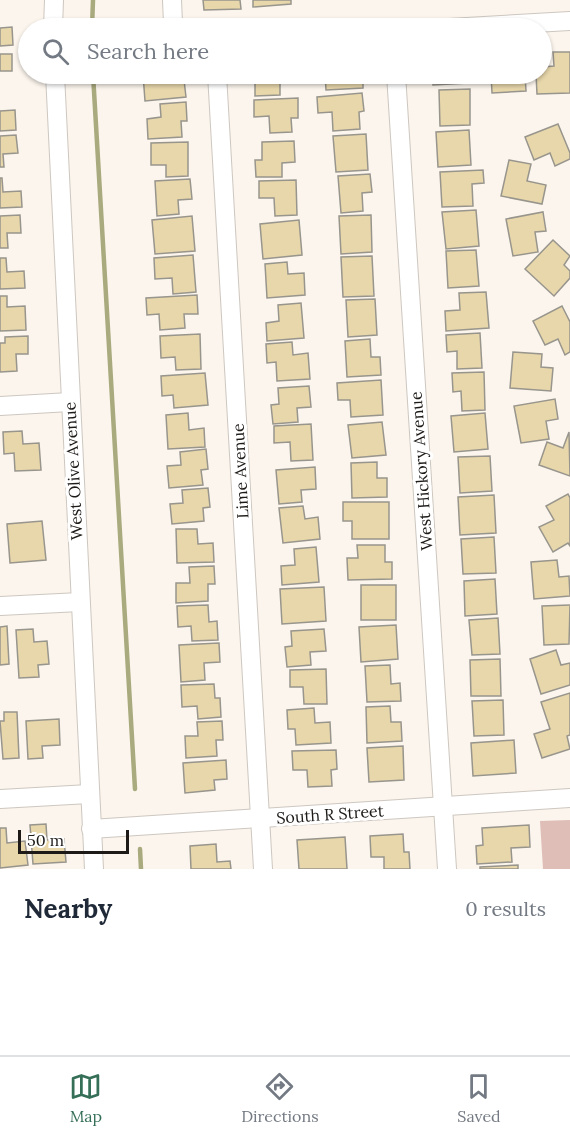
<!DOCTYPE html>
<html lang="en">
<head>
<meta charset="utf-8">
<style>
  body { margin:0; font-family:Lora,serif; background:#f2f2f3; color:#1f2937 }
  .scale { position:absolute; left:18px; bottom:15px; width:111px; box-sizing:border-box; padding-left:6px; border:3px solid #1d1a18; border-top:0; font-size:16px; line-height:21px; white-space:nowrap; color:#1d1a18; -webkit-text-stroke:4px #fff; paint-order:stroke }
  .list { margin:0; padding:0; list-style:none }
  h2 { display:flex; justify-content:space-between; align-items:center; height:78px; margin:0; padding:0 24px; font-size:26px }
  h2 small { font-size:20px; font-weight:400; color:#747a83 }
  .icon { flex:none; width:33px; height:33px; fill:none; stroke:currentColor; stroke-width:2; stroke-linecap:round; stroke-linejoin:round }
  .map { position:relative; flex:none; width:570px; height:869px; overflow:hidden }
  .search { position:absolute; background:#fff; box-shadow:0 2px 4px #0004; left:18px; right:18px; top:18px; height:66px; display:flex; align-items:center; gap:15px; box-sizing:border-box; padding:0 21px; border-radius:33px; color:#747a83; font-size:22px }
  .sheet { height:186px; background:#fff }
  nav { display:flex; justify-content:space-around; align-items:center; box-sizing:border-box; height:84px; border-top:2px solid #e0e1e3; background:#fff; font-size:16px; color:#747a83 }
  nav a { display:grid; justify-items:center; gap:3px }
  nav .on { color:#356f58 }
  .map>svg:first-child { display:block }
</style>
</head>
<body>
<div class="map">
<svg width="570" height="869" viewBox="0 0 570 869">
  <rect width="100%" height="100%" fill="#fbf5ed"/>
  <polygon fill="#dfbeb7" points="570,820 570,869 543,869 540,821"/>
  <g fill="none" stroke-linecap="round" stroke-linejoin="round">
    <g stroke="#a9aa7e" stroke-width="4.5">
      <polyline points="92,28 93,0"/>
      <polyline points="93,74 135,789"/>
      <polyline points="140,849 141,869"/>
    </g>
  </g>
  <g fill="#e8d7ab" stroke="#98958d" stroke-width="1.5">
    <polygon points="203,0 240,0 241,9 204,10"/>
    <polygon points="253,0 291,0 291,4 253,7"/>
    <polygon points="12,27 13,45 0,46 0,28"/>
    <polygon points="553,52 570,52 570,93 537,94 536,74 542,74 542,67 554,66"/>
    <rect x="0" y="54" width="12" height="17"/>
    <polygon points="143,74 174,74 174,81 184,80 186,97 145,101"/>
    <polygon points="255,74 291,74 292,81 280,81 280,95 255,96"/>
    <polygon points="325,74 363,74 363,88 326,90"/>
    <polygon points="432,74 467,74 468,83 433,85"/>
    <polygon points="491,74 525,74 526,91 492,93"/>
    <polygon points="470,89 470,125 440,126 439,90"/>
    <polygon points="362,93 364,111 359,112 360,129 333,131 332,112 318,113 317,97"/>
    <polygon points="298,98 298,118 291,118 292,132 270,133 269,116 254,117 254,100"/>
    <polygon points="186,102 187,121 181,121 182,137 148,139 147,119 161,117 160,104"/>
    <polygon points="15,110 16,130 0,131 0,111"/>
    <polygon points="558,124 570,153 570,159 555,166 550,153 534,160 525,137"/>
    <polygon points="469,130 471,165 438,167 436,132"/>
    <polygon points="366,134 368,170 336,172 333,136"/>
    <polygon points="16,135 18,153 3,154 4,167 0,167 0,136"/>
    <polygon points="294,141 295,162 282,163 282,177 256,177 255,160 262,160 262,142"/>
    <polygon points="188,142 188,176 166,177 166,165 151,165 151,143"/>
    <polygon points="509,160 531,164 527,181 546,185 542,204 501,196"/>
    <polygon points="483,170 484,183 472,184 473,206 442,207 440,172"/>
    <polygon points="370,174 372,192 362,193 363,211 341,213 338,176"/>
    <polygon points="0,178 2,178 3,192 21,191 22,207 0,208"/>
    <polygon points="190,179 192,199 178,200 179,214 157,216 155,181"/>
    <polygon points="296,180 297,215 275,216 274,198 259,198 259,181"/>
    <polygon points="476,210 479,246 446,249 442,212"/>
    <polygon points="543,212 546,231 535,232 538,252 513,256 506,219"/>
    <polygon points="20,215 21,233 7,233 8,248 0,248 0,216"/>
    <polygon points="371,215 372,252 341,254 339,216"/>
    <polygon points="192,216 195,251 155,254 152,220"/>
    <polygon points="299,220 302,255 263,259 260,224"/>
    <polygon points="553,240 570,256 564,265 570,271 570,278 554,296 525,269"/>
    <polygon points="476,250 479,286 448,288 446,251"/>
    <polygon points="193,255 196,292 173,294 172,278 155,279 154,258"/>
    <polygon points="372,256 374,296 343,297 341,257"/>
    <polygon points="0,258 6,258 7,272 24,271 25,288 0,289"/>
    <polygon points="287,262 288,274 304,273 305,295 267,298 265,264"/>
    <polygon points="486,292 489,328 446,331 445,311 460,310 459,293"/>
    <polygon points="197,295 198,314 184,314 185,328 160,330 159,314 147,315 146,298"/>
    <polygon points="0,296 7,296 7,307 25,306 26,330 0,331"/>
    <polygon points="375,299 377,335 348,337 346,300"/>
    <polygon points="301,303 304,338 267,341 266,323 279,321 278,305"/>
    <polygon points="562,306 570,322 570,352 565,355 558,339 545,345 533,321"/>
    <polygon points="480,333 482,368 457,369 457,351 447,352 446,335"/>
    <polygon points="200,334 201,369 176,370 175,357 161,358 160,336"/>
    <polygon points="28,336 28,354 16,354 17,371 0,372 0,343 5,343 5,337"/>
    <polygon points="370,339 371,357 380,357 381,375 347,377 345,341"/>
    <polygon points="292,342 293,355 308,353 310,379 277,381 276,362 267,363 266,344"/>
    <polygon points="513,352 542,354 541,367 553,368 551,391 510,388"/>
    <polygon points="484,372 485,410 462,411 461,391 453,392 452,373"/>
    <polygon points="205,373 208,405 174,408 173,395 162,396 161,376"/>
    <polygon points="381,380 383,415 351,417 350,400 338,400 337,383"/>
    <polygon points="309,386 311,407 297,408 298,422 273,424 271,405 279,404 278,388"/>
    <polygon points="555,399 558,419 546,421 549,439 521,443 514,406"/>
    <polygon points="188,413 189,430 204,428 205,447 168,449 166,415"/>
    <polygon points="485,413 488,449 454,452 451,416"/>
    <polygon points="382,422 386,455 352,458 348,425"/>
    <polygon points="311,424 313,460 291,461 290,442 274,443 274,426"/>
    <polygon points="22,431 23,444 39,443 41,470 15,471 14,453 4,454 3,432"/>
    <polygon points="569,432 570,476 539,465 547,442 563,448"/>
    <polygon points="206,449 208,469 201,470 203,485 169,488 167,466 181,465 180,452"/>
    <polygon points="490,456 492,491 460,493 458,457"/>
    <polygon points="377,462 377,478 387,478 387,497 352,498 351,463"/>
    <polygon points="315,467 316,489 301,490 302,502 279,504 276,470"/>
    <polygon points="208,488 210,507 203,508 204,521 172,524 170,504 183,503 182,490"/>
    <polygon points="568,494 570,498 570,546 568,543 553,552 539,527 554,520 546,506"/>
    <polygon points="494,495 496,533 460,535 458,497"/>
    <polygon points="343,502 389,502 389,539 352,539 352,521 343,521"/>
    <polygon points="303,506 305,519 318,517 320,539 283,543 279,508"/>
    <polygon points="42,521 46,560 10,563 7,524"/>
    <polygon points="176,529 197,529 198,544 213,543 214,562 177,563"/>
    <polygon points="494,537 496,573 463,574 461,539"/>
    <polygon points="357,545 385,545 385,562 392,562 392,579 348,580 347,558 358,558"/>
    <polygon points="316,547 319,582 282,585 281,566 295,565 294,549"/>
    <polygon points="557,560 559,577 569,576 570,596 534,599 531,562"/>
    <polygon points="214,566 215,584 208,584 208,601 176,603 176,583 190,583 189,567"/>
    <polygon points="495,579 497,614 465,616 464,581"/>
    <rect x="361" y="585" width="35" height="35"/>
    <polygon points="324,587 326,621 282,624 280,589"/>
    <polygon points="208,605 209,622 217,621 218,640 192,641 191,626 178,627 177,606"/>
    <polygon points="570,605 569,644 544,645 542,606"/>
    <polygon points="498,618 500,654 472,655 469,620"/>
    <polygon points="396,625 398,659 361,662 359,627"/>
    <polygon points="7,626 9,664 0,665 0,627"/>
    <polygon points="33,629 34,642 47,641 49,664 38,665 39,677 19,678 16,630"/>
    <polygon points="324,629 326,651 310,652 311,665 287,667 285,647 292,646 291,631"/>
    <polygon points="219,643 220,662 204,663 205,680 181,682 179,645"/>
    <polygon points="556,650 561,665 570,663 570,685 541,694 530,659"/>
    <polygon points="500,659 501,696 471,696 470,660"/>
    <polygon points="390,665 391,684 400,683 401,701 367,702 365,666"/>
    <polygon points="326,669 327,704 304,704 303,687 290,687 290,670"/>
    <polygon points="214,684 215,698 220,698 221,717 198,719 197,706 182,707 181,685"/>
    <polygon points="570,693 570,735 567,736 570,749 542,758 534,734 550,729 541,702"/>
    <polygon points="503,700 504,735 474,736 472,701"/>
    <polygon points="390,706 391,722 401,722 402,741 367,743 366,707"/>
    <polygon points="314,708 315,723 330,722 331,743 296,745 295,729 288,729 287,710"/>
    <polygon points="4,712 17,712 19,758 3,759 0,721 4,721"/>
    <polygon points="59,719 60,745 42,746 43,758 28,759 26,721"/>
    <polygon points="222,721 223,740 216,740 217,756 186,758 185,736 198,736 197,722"/>
    <polygon points="514,740 516,773 473,776 471,743"/>
    <polygon points="403,746 404,780 369,782 367,748"/>
    <polygon points="336,750 337,769 331,770 332,786 308,787 307,770 293,770 292,751"/>
    <polygon points="226,760 227,779 214,780 215,790 185,793 183,763"/>
    <polygon points="46,824 47,840 64,839 66,862 33,864 30,825"/>
    <polygon points="529,825 530,847 511,848 512,862 477,864 476,846 483,845 482,828"/>
    <polygon points="0,828 6,828 7,843 25,841 28,865 0,868"/>
    <polygon points="403,834 404,852 409,852 410,869 384,869 384,857 371,857 370,836"/>
    <polygon points="345,837 347,869 299,869 297,840"/>
    <polygon points="216,844 217,862 230,861 231,869 191,869 190,846"/>
    <polygon points="518,865 518,869 480,869 480,867"/>
  </g>
  <g fill="none" stroke-linecap="round" stroke-linejoin="round">
    <defs>
      <g id="minor">
        <polyline points="172,0 173,23"/>
        <polyline points="53,28 54,0"/>
        <polyline points="449,28 570,21"/>
        <polyline points="55,74 94,869"/>
        <polyline points="217,74 263,869"/>
        <polyline points="396,74 447,869"/>
        <polyline points="0,406 70,402"/>
        <polyline points="0,606 80,602"/>
        <polyline points="0,799 89,794"/>
        <polyline points="91,829 570,798"/>
      </g>
    </defs>
    <use href="#minor" stroke="#cdc7c0" stroke-width="20"/>
    <use href="#minor" stroke="#fff" stroke-width="18"/>
  </g>
  <g text-anchor="middle" dominant-baseline="central" stroke-width="6" stroke-linejoin="round" paint-order="stroke">
    <g font-size="16" fill="#1d1a18" stroke="#fff">
      <text transform="translate(73 471) rotate(-93)">West Olive Avenue</text>
      <text transform="translate(240 471) rotate(-93)">Lime Avenue</text>
      <text transform="translate(421 471) rotate(-94)">West Hickory Avenue</text>
      <text transform="translate(330 814) rotate(-4)">South R Street</text>
    </g>
  </g>
</svg>
<div class="scale">50 m</div>
<div class="search"><svg class="icon" aria-label="search" viewBox="0 0 24 24"><circle cx="10" cy="10" r="6"/><path d="M15 15l6 6"/></svg>Search here</div>
</div>
<section class="sheet">
<h2>Nearby<small>0 results</small></h2>
<ul class="list">
</ul>
</section>
<nav>
<a class="on"><svg class="icon" aria-label="map" viewBox="0 0 24 24"><path d="M3 6l6-2 6 2 6-2v14l-6 2-6-2-6 2zM9 4v14M15 6v14"/></svg>Map</a>
<a><svg class="icon" aria-label="directions" viewBox="0 0 24 24"><path d="M12 3l9 9-9 9-9-9zM9 14v-3h6M13 9l2 2-2 2"/></svg>Directions</a>
<a><svg class="icon" aria-label="saved" viewBox="0 0 24 24"><path d="M7 4h10v16l-5-4-5 4z"/></svg>Saved</a>
</nav>
</body>
</html>
